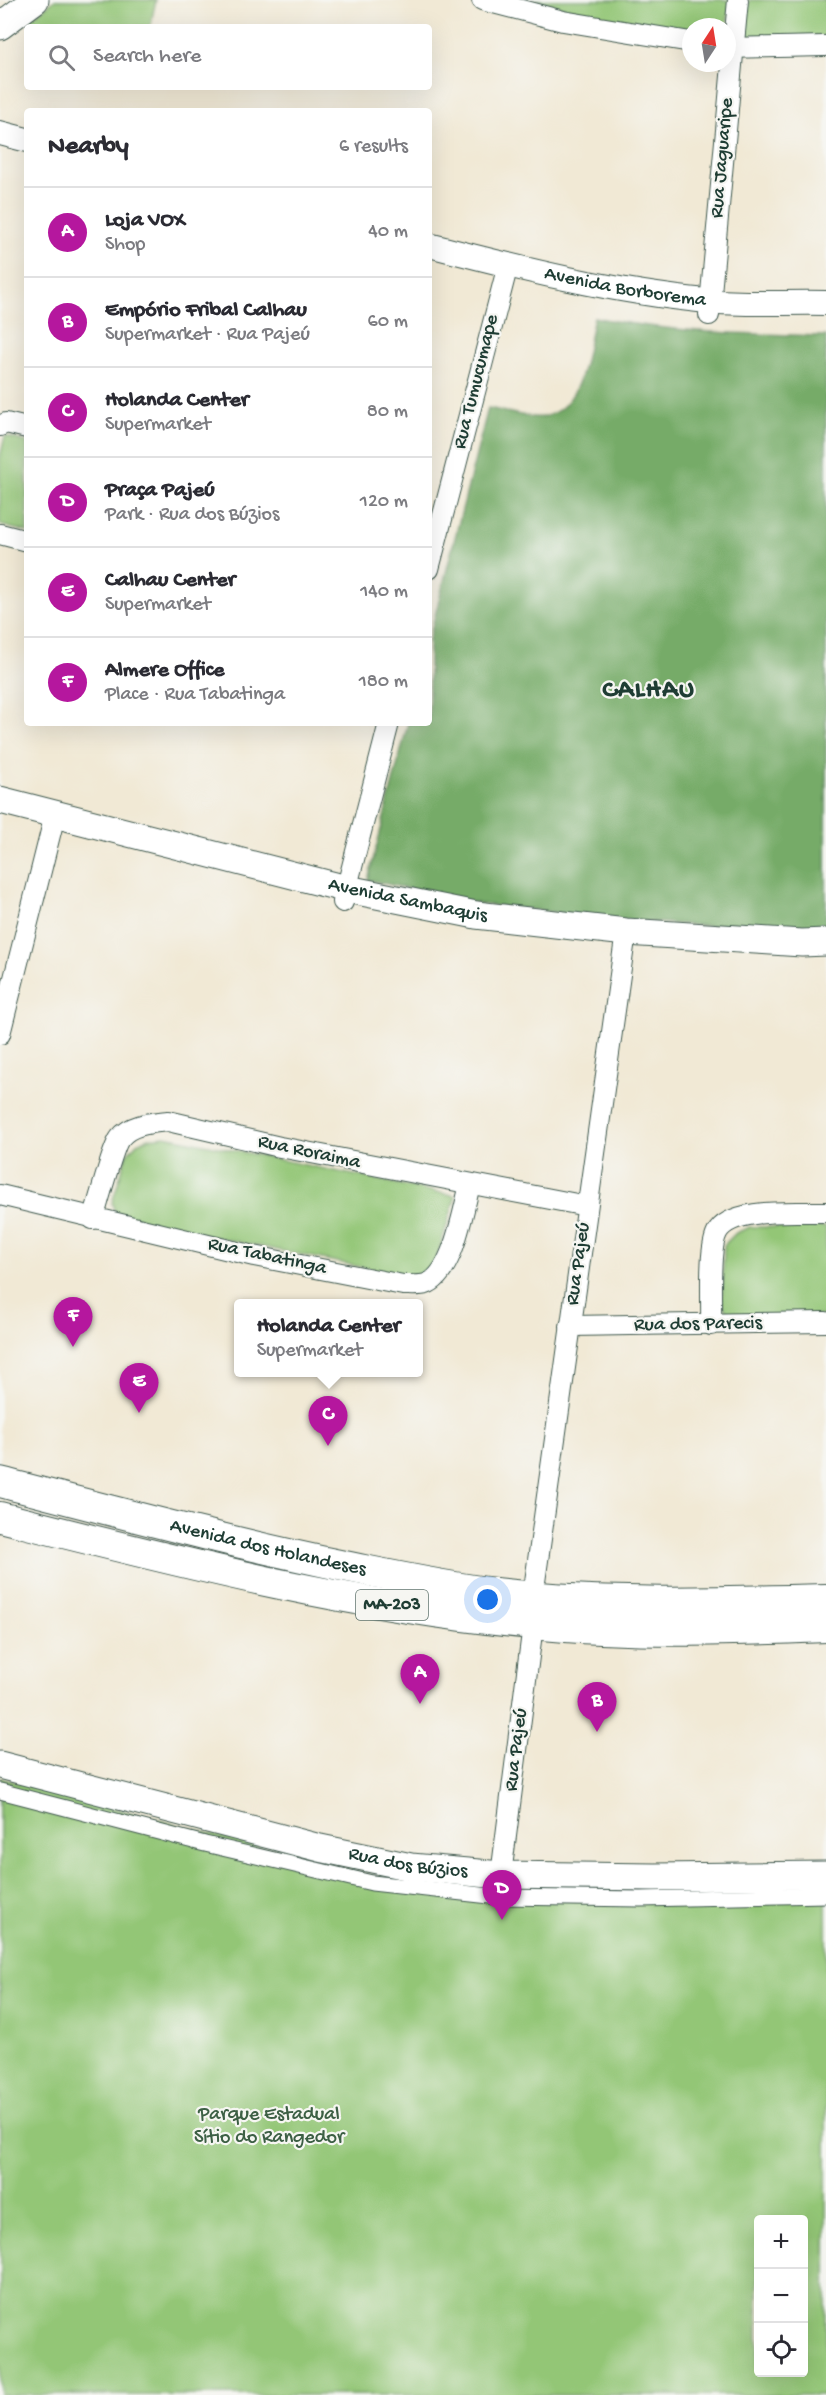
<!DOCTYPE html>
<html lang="en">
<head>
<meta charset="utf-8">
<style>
  body { margin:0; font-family:"Gochi Hand",sans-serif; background:#f7f7f7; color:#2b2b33 }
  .controls { position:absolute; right:18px; bottom:18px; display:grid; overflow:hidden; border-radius:6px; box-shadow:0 6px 24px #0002 }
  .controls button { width:54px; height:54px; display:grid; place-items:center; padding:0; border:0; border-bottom:2px solid #e1e1e2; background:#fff; color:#2b2b33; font:30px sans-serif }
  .compass { position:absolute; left:682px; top:18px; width:54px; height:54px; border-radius:50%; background:#fff; box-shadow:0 6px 24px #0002; rotate:12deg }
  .you { position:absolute; left:488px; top:1600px; width:21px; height:21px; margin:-15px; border:4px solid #fff; border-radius:50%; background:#1a73e8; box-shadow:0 0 0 9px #1a73e833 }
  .badge { display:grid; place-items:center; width:39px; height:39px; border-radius:50%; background:#b5179e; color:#fff; font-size:20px; font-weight:700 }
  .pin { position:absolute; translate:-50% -50px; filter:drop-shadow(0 2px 3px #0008) }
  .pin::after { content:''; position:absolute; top:32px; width:21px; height:18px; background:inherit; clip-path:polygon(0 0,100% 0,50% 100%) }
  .popup { position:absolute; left:234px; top:1299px; width:189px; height:78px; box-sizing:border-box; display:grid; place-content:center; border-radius:6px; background:#fff; filter:drop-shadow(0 2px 4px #0005); font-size:20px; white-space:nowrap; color:#7c7c81 }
  .popup b { font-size:22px; color:#2b2b33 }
  .popup::after { content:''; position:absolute; left:50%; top:100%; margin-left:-12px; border:12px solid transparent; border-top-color:#fff }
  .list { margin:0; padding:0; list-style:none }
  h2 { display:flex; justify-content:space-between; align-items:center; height:78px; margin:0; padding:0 24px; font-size:26px }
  h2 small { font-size:20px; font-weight:400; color:#7c7c81 }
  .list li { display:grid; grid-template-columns:39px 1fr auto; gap:18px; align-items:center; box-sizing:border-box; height:90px; padding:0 24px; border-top:2px solid #e1e1e2 }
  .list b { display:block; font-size:22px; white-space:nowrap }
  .list p { margin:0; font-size:20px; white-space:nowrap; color:#7c7c81 }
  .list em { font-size:20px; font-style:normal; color:#7c7c81 }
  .icon { flex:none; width:33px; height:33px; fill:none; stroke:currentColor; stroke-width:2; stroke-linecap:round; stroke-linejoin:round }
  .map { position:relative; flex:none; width:826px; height:2395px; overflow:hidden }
  .search { position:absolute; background:#fff; box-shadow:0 6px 24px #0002; left:24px; top:24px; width:408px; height:66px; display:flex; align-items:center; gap:15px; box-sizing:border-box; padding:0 21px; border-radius:6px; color:#7c7c81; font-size:22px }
  .panel { position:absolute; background:#fff; box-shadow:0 6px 24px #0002; left:24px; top:108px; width:408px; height:618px; border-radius:6px }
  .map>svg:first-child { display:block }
</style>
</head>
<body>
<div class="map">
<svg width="826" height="2395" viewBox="0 0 826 2395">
  <rect width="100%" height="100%" fill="#f6f6f2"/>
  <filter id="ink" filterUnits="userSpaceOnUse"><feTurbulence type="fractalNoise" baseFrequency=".0167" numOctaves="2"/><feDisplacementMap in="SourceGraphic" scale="12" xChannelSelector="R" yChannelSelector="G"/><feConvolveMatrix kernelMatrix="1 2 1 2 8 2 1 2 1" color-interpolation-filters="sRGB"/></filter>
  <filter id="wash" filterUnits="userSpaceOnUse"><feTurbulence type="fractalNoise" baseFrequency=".008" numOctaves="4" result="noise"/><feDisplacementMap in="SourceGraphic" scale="24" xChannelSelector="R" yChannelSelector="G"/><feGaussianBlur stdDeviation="1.35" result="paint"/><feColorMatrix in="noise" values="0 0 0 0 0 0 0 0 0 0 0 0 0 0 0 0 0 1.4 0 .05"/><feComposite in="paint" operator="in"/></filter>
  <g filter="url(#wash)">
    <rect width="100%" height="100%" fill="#f1e9d5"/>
    <g fill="#93c676" stroke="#598255" stroke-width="1.5" fill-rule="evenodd">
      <polygon points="55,0 156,0 150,27 31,27 31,18"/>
      <polygon points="533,0 730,0 727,27 691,27 691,33 603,18"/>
      <polygon points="749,0 826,0 826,36 745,40"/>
      <polygon points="5,436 27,442 27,532 0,525 0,457"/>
      <polygon points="165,1136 456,1196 434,1267 424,1276 405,1276 116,1217 112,1203 127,1154 137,1143 149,1138"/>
      <polygon points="750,1227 826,1227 826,1316 738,1317 727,1312 722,1303 724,1245 736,1233"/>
      <path d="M0,1778L378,1878L500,1888L826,1887V2395H0ZM758,2220H804V2372H758Z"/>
    </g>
    <path fill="#76ab67" stroke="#4a744e" stroke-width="1.5" d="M594,317C670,333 748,334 826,336V930L786,931L632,921L480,904L368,880L408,723H429V639L488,408C501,410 530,419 542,417C584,409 586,350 594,317Z"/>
  </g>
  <g filter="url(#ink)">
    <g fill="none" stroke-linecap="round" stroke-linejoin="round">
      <defs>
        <polyline id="pedestrian" points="0,1791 205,1844 372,1883 499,1897 640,1899 826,1895"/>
        <g id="minor">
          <polyline points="482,0 563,21 691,42"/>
          <polyline points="727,48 826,46"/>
          <polyline points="709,315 738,0"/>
          <polyline points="0,426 6,423 27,428"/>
          <polyline points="0,534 27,541"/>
          <polyline points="429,569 508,265"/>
          <polyline points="343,902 389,723"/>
          <polyline points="0,1034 55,815"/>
          <path d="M0,1195L254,1256L403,1285C410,1285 420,1286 426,1284C453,1275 463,1210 470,1185"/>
          <path d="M93,1219C98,1204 113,1146 120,1138C131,1124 151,1123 168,1121L280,1147L587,1206"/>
          <path d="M711,1325C712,1304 708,1250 717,1233C730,1206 799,1213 826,1212"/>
          <polyline points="570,1326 826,1322"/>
          <polyline points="533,1596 626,932"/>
          <polyline points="501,1875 533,1625"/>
        </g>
        <g id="tertiary">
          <polyline points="0,133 27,140"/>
          <path id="s1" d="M429,245C521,269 613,292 707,301C746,305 787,302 826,303"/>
        </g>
        <g id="secondary">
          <polyline points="0,26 35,0"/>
          <path id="s2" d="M0,800L347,889L476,915L626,932L802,943L826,942"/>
          <path id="s3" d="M0,1765L320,1848L411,1867L501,1875L654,1877L826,1875"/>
        </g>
        <g id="primary">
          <path id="s4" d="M0,1482C114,1511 228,1542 344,1566C394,1576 445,1587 495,1593C605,1605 716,1602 826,1599"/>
          <path d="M0,1517C175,1561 352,1607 532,1624C630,1634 728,1631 826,1627"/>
        </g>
      </defs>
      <use href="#pedestrian" stroke="#3e574c" stroke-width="17"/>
      <use href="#minor" stroke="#3e574c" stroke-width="22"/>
      <use href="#tertiary" stroke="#3e574c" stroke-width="26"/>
      <use href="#secondary" stroke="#3e574c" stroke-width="29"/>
      <use href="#primary" stroke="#3e574c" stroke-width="32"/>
      <use href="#pedestrian" stroke="#fff" stroke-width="15"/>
      <use href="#minor" stroke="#fff" stroke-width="20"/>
      <use href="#tertiary" stroke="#fff" stroke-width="24"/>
      <use href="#secondary" stroke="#fff" stroke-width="27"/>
      <use href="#primary" stroke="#fff" stroke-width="30"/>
    </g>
  </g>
  <g text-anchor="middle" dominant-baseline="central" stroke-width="4.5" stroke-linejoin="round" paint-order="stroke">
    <rect fill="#f6f6f2" stroke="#60746d" stroke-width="1.5" x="356" y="1590" width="72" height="30" rx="4.5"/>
    <g font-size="18" font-weight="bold" fill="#1f3d34">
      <text x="392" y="1605">MA-203</text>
    </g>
    <g font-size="20" fill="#1f3d34" stroke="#f6f6f2">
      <text transform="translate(723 158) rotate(-85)">Rua Jaguaripe</text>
      <text stroke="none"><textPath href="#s1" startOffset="201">Avenida Borborema</textPath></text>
      <text transform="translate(477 382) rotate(-76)">Rua Tumucumape</text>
      <text stroke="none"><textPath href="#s2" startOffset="420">Avenida Sambaquis</textPath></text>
      <text transform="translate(309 1153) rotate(12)">Rua Roraima</text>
      <text transform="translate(267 1257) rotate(12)">Rua Tabatinga</text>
      <text transform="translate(579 1264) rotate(-82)">Rua Pajeú</text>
      <text transform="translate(698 1325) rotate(-1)">Rua dos Parecis</text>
      <text stroke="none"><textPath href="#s4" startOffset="276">Avenida dos Holandeses</textPath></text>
      <text transform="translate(517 1750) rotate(-83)">Rua Pajeú</text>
      <text stroke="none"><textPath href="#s3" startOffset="420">Rua dos Búzios</textPath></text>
    </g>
    <g font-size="20" fill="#3c5f44" stroke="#f6f6f2">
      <text x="269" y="2115">Parque Estadual<tspan x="269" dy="23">Sítio do Rangedor</tspan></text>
    </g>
    <g font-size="26" font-weight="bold" letter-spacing="1.5" fill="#1f3d34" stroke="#f6f6f2">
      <text x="649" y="691">CALHAU</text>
    </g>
  </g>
</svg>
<div class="controls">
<button>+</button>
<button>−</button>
<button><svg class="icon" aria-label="locate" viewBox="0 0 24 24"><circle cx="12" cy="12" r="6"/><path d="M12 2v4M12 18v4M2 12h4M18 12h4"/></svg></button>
</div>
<svg class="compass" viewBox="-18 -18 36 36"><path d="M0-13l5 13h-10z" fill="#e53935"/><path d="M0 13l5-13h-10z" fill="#7c7c81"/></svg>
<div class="you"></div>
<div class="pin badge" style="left:420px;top:1704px">A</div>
<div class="pin badge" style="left:597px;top:1732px">B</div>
<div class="pin badge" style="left:328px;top:1446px">C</div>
<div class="popup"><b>Holanda Center</b>Supermarket</div>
<div class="pin badge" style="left:502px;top:1920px">D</div>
<div class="pin badge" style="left:139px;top:1413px">E</div>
<div class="pin badge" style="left:73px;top:1347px">F</div>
<div class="search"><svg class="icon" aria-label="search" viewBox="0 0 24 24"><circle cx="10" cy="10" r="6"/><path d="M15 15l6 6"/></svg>Search here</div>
<section class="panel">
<h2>Nearby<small>6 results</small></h2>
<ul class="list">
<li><span class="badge">A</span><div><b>Loja VOX</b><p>Shop</p></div><em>40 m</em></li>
<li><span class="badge">B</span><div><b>Empório Fribal Calhau</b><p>Supermarket · Rua Pajeú</p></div><em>60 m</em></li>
<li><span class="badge">C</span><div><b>Holanda Center</b><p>Supermarket</p></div><em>80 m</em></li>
<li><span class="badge">D</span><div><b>Praça Pajeú</b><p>Park · Rua dos Búzios</p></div><em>120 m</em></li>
<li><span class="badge">E</span><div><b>Calhau Center</b><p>Supermarket</p></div><em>140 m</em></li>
<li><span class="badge">F</span><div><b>Almere Office</b><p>Place · Rua Tabatinga</p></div><em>180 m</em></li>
</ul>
</section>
</div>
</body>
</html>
